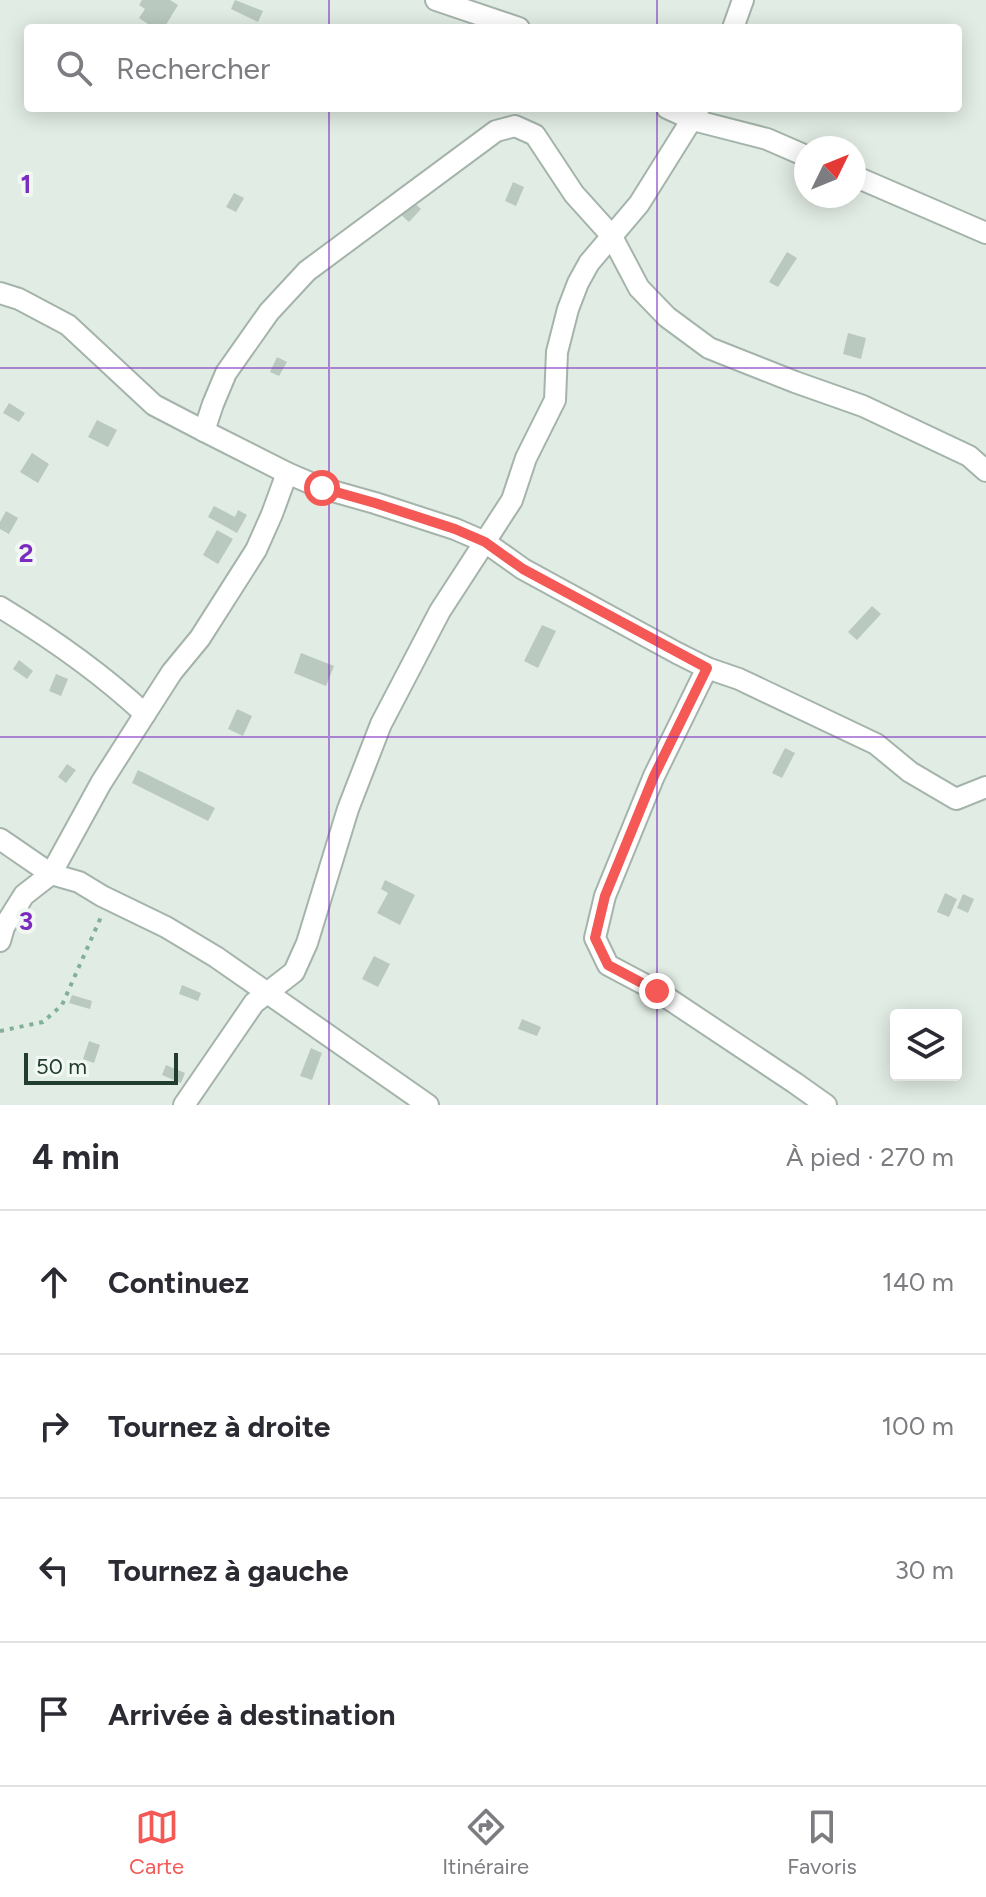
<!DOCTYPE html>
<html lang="fr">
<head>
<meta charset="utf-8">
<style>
  body { margin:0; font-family:Figtree,sans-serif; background:#f7f7f7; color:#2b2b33 }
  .controls { position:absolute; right:24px; bottom:24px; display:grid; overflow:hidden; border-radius:8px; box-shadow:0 4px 20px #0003 }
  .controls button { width:72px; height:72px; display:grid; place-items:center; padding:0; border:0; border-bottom:2px solid #e1e1e2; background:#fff; color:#2b2b33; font:40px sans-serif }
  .compass { position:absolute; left:794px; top:136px; width:72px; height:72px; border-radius:50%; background:#fff; box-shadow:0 4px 20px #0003; rotate:47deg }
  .scale { position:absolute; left:24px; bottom:20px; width:154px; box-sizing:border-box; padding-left:8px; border:4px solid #213d2f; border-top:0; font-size:22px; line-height:28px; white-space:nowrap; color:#213d2f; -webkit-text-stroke:6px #f1f8f3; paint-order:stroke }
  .stop { position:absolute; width:24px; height:24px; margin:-18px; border:6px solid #f45956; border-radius:50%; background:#fff }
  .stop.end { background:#f45956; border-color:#fff; box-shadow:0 2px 8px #0008 }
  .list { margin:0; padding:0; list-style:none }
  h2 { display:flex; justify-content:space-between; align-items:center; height:104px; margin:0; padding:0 32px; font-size:34px }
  h2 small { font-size:26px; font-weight:400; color:#7c7c81 }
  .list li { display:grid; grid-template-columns:52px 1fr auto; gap:24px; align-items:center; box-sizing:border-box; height:144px; padding:0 32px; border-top:2px solid #e1e1e2 }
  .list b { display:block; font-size:30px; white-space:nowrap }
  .list em { font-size:26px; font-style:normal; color:#7c7c81 }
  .icon { flex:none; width:44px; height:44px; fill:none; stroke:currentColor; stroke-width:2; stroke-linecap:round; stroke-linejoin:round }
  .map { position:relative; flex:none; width:986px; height:1105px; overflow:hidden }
  .search { position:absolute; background:#fff; box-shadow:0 4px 20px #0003; left:24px; right:24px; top:24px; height:88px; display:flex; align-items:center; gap:20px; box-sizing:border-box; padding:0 28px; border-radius:8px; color:#7c7c81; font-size:30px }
  .sheet { height:680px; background:#fff }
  nav { display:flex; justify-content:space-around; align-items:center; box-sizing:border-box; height:112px; border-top:2px solid #e1e1e2; background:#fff; font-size:22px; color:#7c7c81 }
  nav a { display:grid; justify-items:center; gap:4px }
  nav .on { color:#f45956 }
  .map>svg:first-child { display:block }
</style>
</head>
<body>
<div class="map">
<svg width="986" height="1105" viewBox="0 0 986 1105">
  <rect width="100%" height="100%" fill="#e1ece4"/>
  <g fill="#b9c9bf">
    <polygon points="142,0 170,0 178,5 164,28 145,28 148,24 139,18 145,9 139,5"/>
    <polygon points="235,0 263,11 258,22 231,9"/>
    <polygon points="513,182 524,187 516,206 505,201"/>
    <polygon points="234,193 244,198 236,212 226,207"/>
    <polygon points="411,200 421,209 409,222 399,213"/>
    <polygon points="787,252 797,258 778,287 769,282"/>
    <polygon points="848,333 866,338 861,359 843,354"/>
    <polygon points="277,357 287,362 279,376 270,372"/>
    <polygon points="9,403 25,413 19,422 3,413"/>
    <polygon points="97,420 117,430 108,447 88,437"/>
    <polygon points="32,453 49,464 38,483 20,472"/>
    <polygon points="214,506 235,517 238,510 247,515 237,533 208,517"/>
    <polygon points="6,511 18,518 9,534 0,529 0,522"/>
    <polygon points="217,530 233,539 218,564 203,555"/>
    <polygon points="872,606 881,614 857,640 848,632"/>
    <polygon points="542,625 556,631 538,668 524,661"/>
    <polygon points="301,653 334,666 326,686 294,673"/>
    <polygon points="19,660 33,671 27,679 13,669"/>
    <polygon points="56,674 68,679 61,696 49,691"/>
    <polygon points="237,709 252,716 243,736 228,729"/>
    <polygon points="785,748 795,753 782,778 772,773"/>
    <polygon points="67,764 76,770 66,783 58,777"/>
    <polygon points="138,770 215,808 208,821 132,783"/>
    <polygon points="385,880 415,895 400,925 377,913 388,893 381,889"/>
    <polygon points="945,893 957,899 949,917 937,912"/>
    <polygon points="963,894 974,899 968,913 957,908"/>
    <polygon points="374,956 390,964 378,987 362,979"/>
    <polygon points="182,985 201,993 198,1001 179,994"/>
    <polygon points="72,995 92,1001 90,1009 69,1003"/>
    <polygon points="522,1019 541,1027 537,1036 518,1029"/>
    <polygon points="89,1041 100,1045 94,1063 83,1059"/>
    <polygon points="311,1048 322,1053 312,1080 300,1076"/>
    <polygon points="166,1065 185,1073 181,1083 162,1075"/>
  </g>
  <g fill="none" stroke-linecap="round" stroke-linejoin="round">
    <defs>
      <g id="minor">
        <polyline points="436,0 519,28"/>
        <polyline points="733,28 743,0"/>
        <polyline points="667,108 693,120 767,139 806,156"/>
        <polyline points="854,176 986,233"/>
        <polyline points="0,293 19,299 68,325 154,405 204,431 287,473 322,488 375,503 455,529 485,542 523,569 677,653 707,668 739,679 876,744 910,772 956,799 986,787"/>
        <polyline points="204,431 213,404 226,373 269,312 307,271 496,131 515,126 535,135 574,194 611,235 639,288 667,317 709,348 795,382 863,406 969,456 986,471"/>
        <path d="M0,607C51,638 101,673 145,714"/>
        <polyline points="707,668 654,776 605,896 595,938 608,965 657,991 795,1083 826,1105"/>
        <polyline points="0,839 51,874 79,882 102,896 166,927 216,957 428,1105"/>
        <polyline points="0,941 4,927 24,895 51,874 101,783 145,714 172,672 200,638 256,550 272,514 287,473"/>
        <polyline points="184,1105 254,1003 294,972 307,943 348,809 381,724 440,611 512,500 526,458 555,400 557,352 568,309 578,283 589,263 639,204 699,108"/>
      </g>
    </defs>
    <use href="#minor" stroke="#a4b4aa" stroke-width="24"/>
    <polyline stroke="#80b096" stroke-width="4" stroke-dasharray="4 6" stroke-linecap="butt" points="0,1031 43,1022 62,1005 101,917"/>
    <use href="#minor" stroke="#fff" stroke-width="20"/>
  </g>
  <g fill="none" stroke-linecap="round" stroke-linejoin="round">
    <polyline stroke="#f45956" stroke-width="10" points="322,488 375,503 455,529 485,542 523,569 707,668 654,776 605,896 595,938 608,965 657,991"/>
  </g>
  <path fill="none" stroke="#7b2cbf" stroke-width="2" stroke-opacity="0.55" d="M329,0V28M657,0V28M329,108V1105M657,108V1105M0,368H986M0,737H986"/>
  <g font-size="26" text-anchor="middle" font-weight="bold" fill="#7b2cbf" stroke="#f1f8f3" stroke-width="8" stroke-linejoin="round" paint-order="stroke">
    <text x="26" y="193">1</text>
    <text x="26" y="562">2</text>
    <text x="26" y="930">3</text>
  </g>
</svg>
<div class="controls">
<button><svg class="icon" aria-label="layers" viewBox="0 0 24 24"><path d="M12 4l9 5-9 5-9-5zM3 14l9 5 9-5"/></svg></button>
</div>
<svg class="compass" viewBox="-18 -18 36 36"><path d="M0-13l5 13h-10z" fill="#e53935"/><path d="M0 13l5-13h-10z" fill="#7c7c81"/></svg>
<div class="scale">50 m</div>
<div class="stop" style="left:322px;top:488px"></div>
<div class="stop end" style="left:657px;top:991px"></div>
<div class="search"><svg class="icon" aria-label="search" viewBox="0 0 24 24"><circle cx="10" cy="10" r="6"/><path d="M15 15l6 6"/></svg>Rechercher</div>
</div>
<section class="sheet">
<h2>4 min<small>À pied · 270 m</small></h2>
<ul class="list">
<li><svg class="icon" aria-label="ahead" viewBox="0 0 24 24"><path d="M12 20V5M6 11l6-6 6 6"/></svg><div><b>Continuez</b></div><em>140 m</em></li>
<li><svg class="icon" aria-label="right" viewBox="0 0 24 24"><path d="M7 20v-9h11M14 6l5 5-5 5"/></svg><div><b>Tournez à droite</b></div><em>100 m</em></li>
<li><svg class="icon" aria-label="left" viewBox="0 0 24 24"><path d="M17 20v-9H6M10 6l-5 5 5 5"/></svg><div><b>Tournez à gauche</b></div><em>30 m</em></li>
<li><svg class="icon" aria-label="arrive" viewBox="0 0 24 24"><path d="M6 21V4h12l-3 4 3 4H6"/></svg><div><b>Arrivée à destination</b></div></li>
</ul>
</section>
<nav>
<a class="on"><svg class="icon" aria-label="map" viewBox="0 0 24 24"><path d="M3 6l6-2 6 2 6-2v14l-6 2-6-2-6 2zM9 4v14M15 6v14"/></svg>Carte</a>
<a><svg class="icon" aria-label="directions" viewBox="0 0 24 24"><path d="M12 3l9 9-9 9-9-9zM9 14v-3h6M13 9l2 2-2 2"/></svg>Itinéraire</a>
<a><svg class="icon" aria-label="saved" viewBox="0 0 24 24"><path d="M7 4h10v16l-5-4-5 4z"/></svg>Favoris</a>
</nav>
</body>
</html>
